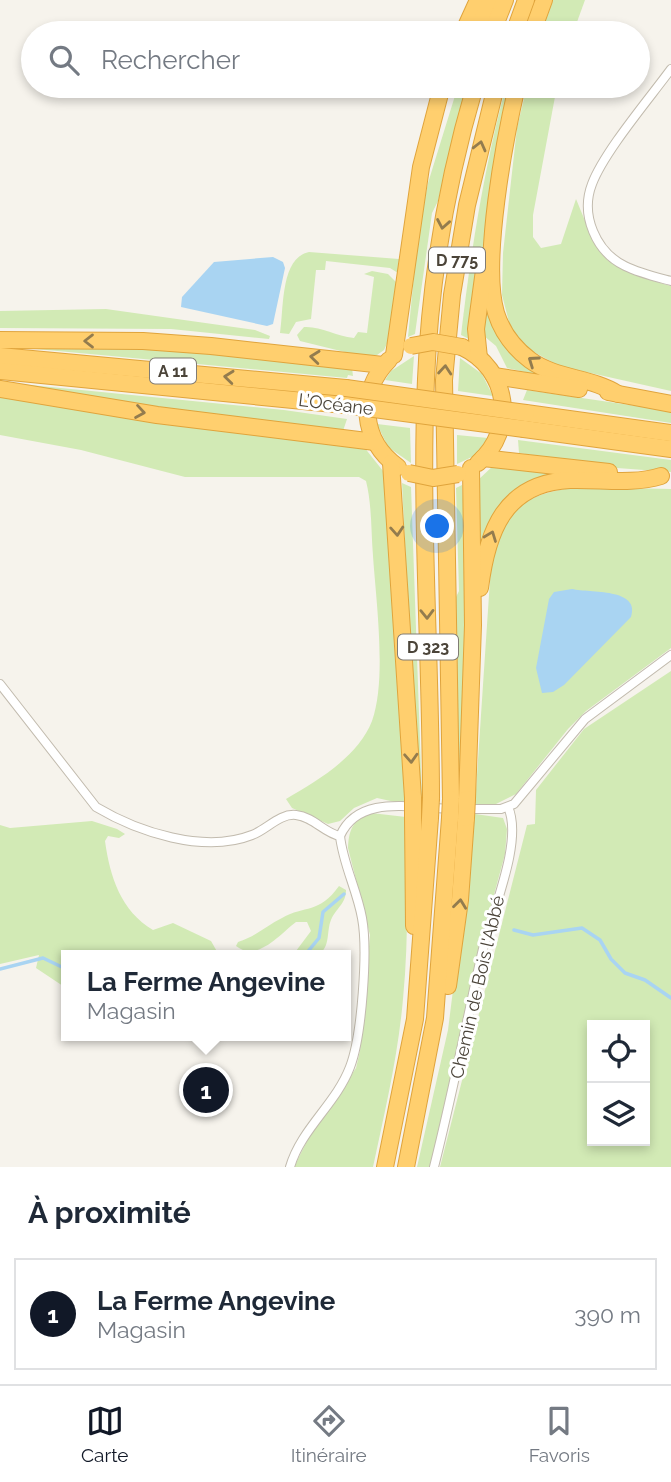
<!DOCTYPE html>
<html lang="fr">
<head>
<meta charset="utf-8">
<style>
  body { margin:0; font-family:Raleway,sans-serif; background:#f6f6f7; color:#1f2937 }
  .controls { position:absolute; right:21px; bottom:21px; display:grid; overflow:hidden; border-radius:0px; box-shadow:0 4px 10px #0003 }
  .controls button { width:63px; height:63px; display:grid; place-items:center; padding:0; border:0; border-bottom:2px solid #e0e1e3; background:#fff; color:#1f2937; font:35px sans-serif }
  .you { position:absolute; left:438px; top:527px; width:24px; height:24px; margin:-18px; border:5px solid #fff; border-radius:50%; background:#1a73e8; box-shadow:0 0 0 10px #1a73e833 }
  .badge { display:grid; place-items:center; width:46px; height:46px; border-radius:50%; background:#111827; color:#fff; font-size:23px; font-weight:700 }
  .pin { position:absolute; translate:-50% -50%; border:4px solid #fff; box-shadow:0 2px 7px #0006 }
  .popup { position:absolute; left:61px; top:950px; width:290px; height:91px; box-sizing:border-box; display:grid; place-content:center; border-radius:0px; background:#fff; filter:drop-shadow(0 2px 5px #0005); font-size:23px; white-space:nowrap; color:#747a83 }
  .popup b { font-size:26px; color:#1f2937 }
  .popup::after { content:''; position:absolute; left:50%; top:100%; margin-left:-14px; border:14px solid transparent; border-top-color:#fff }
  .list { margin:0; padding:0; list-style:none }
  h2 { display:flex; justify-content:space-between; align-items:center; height:91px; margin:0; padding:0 28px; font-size:30px }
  h2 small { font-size:23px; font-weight:400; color:#747a83 }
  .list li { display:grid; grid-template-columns:46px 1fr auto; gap:21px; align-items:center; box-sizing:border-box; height:112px; margin:0 14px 14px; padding:0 14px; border:2px solid #e0e1e3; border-radius:0px }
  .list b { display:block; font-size:26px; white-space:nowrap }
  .list p { margin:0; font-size:23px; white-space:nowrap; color:#747a83 }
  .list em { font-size:23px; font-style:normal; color:#747a83 }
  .icon { flex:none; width:38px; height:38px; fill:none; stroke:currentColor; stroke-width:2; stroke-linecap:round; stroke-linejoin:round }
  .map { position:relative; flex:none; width:671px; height:1167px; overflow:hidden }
  .search { position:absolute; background:#fff; box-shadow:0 4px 10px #0003; left:21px; right:21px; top:21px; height:77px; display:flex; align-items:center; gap:18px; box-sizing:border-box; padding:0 24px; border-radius:38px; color:#747a83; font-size:26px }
  .sheet { height:217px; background:#fff }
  nav { display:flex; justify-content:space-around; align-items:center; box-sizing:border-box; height:98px; border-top:2px solid #e0e1e3; background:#fff; font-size:19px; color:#747a83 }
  nav a { display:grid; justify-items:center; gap:4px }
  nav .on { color:#111827 }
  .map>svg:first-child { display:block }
</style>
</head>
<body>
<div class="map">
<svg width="671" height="1167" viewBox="0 0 671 1167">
  <rect width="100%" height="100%" fill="#f6f3ec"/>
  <g fill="#d2eab5" fill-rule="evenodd">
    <polygon points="553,0 585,0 573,33 541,33"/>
    <polygon points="458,86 466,86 438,201 432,213 415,334 408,337 418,233 428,183"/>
    <path d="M506,86H510L469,339L461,335C471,250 484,168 506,86Z"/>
    <path d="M527,86H557L533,215V237L541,248L561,244L576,199C603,264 602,266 671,286V391L559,366L525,347L511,330L502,295L503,253L517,128Z"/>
    <path d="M309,252L399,259L398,273L390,268L326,261L325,270H316L311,319L296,322L289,334L280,333C284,309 280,258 309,252Z"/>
    <path d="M372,271L388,274L396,282L390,337L384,350L377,355H357L300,341L297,335L304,327C321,326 335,336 354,338L358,332L367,333L374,277L364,274Z"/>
    <polygon points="486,303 543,376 507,368 496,346 484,336"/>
    <polygon points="106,309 255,330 270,336 269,339 171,329 0,328 0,311"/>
    <polygon points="4,346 156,347 352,368 353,376 348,375 347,378"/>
    <polygon points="414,356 412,384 385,380 391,371"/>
    <polygon points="460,358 482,374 493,396 458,391"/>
    <polygon points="0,382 284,410 347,419 343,431 132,406"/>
    <polygon points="527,390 671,411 671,423 523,400"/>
    <path d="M0,396L364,447L387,476L406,798L404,804L377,798L354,808L340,821L328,824L292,808L286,799C317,781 358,757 372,721C387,679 376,601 373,556C371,531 372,505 366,481L359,477H185L81,450L0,435Z"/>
    <polygon points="377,424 410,428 411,463 388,447"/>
    <polygon points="457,435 488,438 474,456 457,464"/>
    <polygon points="518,440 671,460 671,472 617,468 519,453"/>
    <path d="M493,466C518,466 539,476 564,473L536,483L482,542L478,541V480Z"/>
    <polygon points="402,483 411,487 422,798 417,798"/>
    <polygon points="462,485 469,585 464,799 459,799 456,597 459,591 456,488"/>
    <path d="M575,487L671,489V648L586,711L568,729L516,794L494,805H475L492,550C510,504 528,495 575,487Z"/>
    <path d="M671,671V1167H440L527,825L535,824L536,790L584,729ZM645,1025V1141H592V1025Z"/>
    <path d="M371,813L406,817C407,878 409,938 403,999C398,1056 385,1111 373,1167H294L309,1137L356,1068L360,1051L370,935L348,848C349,828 353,821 371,813Z"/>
    <polygon points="475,814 503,818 507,829 505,854 482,939 430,1167 417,1167 448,1030"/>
    <path d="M92,821L117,829L125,834L119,838L108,836L105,841C110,877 121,911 153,930L173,923L211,941L219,955H66V988L36,968L39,955L0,964V825L10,828Z"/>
    <path d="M339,886L346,890C346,904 336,908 331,920C326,932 331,947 318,955H293L311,931L307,922H296C280,934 257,963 236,946L238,942C255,937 266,926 282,918C305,905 319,914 339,886Z"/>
  </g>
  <g fill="#a9d4f2">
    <polygon points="273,257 283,262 285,268 273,324 267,326 181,307 182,297 214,262"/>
    <path d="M572,589C590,593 641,588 631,617L564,685L553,692L542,693L536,668L549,599L554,592Z"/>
  </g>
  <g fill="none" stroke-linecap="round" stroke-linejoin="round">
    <g stroke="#a9d4f2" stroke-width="3.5">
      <polyline points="514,930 533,935 582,928 600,940 611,959 625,973 645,980 671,998"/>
      <polyline points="305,955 319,938 323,912 344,894"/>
      <polyline points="0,969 43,958 66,969"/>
    </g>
    <defs>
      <g id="street">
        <path d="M671,69C649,99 604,152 592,184C580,215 596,252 625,266C639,273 656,277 671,281"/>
        <path d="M0,684L96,807C138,832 204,854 252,835C266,830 280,813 296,815C314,817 324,833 340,836"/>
        <polyline points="466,809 501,809 514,804 585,719 671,655"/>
        <path d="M340,836C359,793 414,809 453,809"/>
        <path d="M290,1167C301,1129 336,1104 350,1067C362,1036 368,950 362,918C357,890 343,864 340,836"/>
        <path d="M434,1167C452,1096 466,1024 482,953C490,916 524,842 508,807"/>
      </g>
      <g id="highway">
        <polyline points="463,33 478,0"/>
        <polyline points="476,33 491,0"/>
        <polyline points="492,33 505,0"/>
        <polyline points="514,33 526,0"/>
        <polyline points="532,33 544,0"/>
        <path d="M517,86C505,138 481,263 496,313C502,332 514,348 530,360C556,379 591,377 618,394"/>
        <polyline points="0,340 143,341 211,346 383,365"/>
        <path d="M462,347C509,369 517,429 478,463"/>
        <polyline points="394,355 421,167 442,86"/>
        <polyline points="0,356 346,388"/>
        <polyline points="479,358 476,329 484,270"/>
        <path d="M389,360C357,392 361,441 398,467"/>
        <polyline points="0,371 344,405"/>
        <polyline points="494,376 579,389"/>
        <polyline points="0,389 157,415 375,442"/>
        <polyline points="608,392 671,404"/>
        <polyline points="526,413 671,433"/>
        <polyline points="524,429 671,449"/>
        <polyline points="483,458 609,472"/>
        <polyline points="391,463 413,798"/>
        <path d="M480,588C487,532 504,483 570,480C601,479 632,485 661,476"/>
        <path d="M431,798C431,658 420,518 426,379C430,280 447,181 475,86"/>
        <polyline points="451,799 444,380 452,295 467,205 496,86"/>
        <polyline points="467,799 473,625 471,468"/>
        <polyline points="413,817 414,926"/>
        <polyline points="448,986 460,900 466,818"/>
        <polyline points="385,1167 415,1019 430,818"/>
        <polyline points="406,1167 435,1018 450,818"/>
      </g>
    </defs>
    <use href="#street" stroke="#c2bbae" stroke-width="10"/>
    <use href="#highway" stroke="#e0a43c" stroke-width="18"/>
    <use href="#street" stroke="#fff" stroke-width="8"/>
    <use href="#highway" stroke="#ffcf6e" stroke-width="16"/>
    <defs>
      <g id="highway-bridge">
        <polyline points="411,346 433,342 462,347"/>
        <polyline points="346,388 526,413"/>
        <polyline points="344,405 524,429"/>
        <polyline points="409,473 433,478 458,474"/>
        <polyline points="413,798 413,817"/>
        <polyline points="430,818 431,798"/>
        <polyline points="450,818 451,799"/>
        <polyline points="466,818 467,799"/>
      </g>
    </defs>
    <use href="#highway-bridge" stroke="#e0a43c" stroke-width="18" stroke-linecap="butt"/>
    <use href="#highway-bridge" stroke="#ffcf6e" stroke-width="16"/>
  </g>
  <defs><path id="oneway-chevron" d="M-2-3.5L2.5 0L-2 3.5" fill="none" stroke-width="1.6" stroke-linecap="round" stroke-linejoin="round" transform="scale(1.75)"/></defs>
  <g stroke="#937c4e">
    <use href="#oneway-chevron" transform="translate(480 146) rotate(-76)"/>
    <use href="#oneway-chevron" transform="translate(443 224) rotate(100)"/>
    <use href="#oneway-chevron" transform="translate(89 341) rotate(-180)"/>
    <use href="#oneway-chevron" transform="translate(315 357) rotate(-174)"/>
    <use href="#oneway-chevron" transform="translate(533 361) rotate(-145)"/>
    <use href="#oneway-chevron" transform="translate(445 370) rotate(-85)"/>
    <use href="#oneway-chevron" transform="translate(229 377) rotate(-174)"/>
    <use href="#oneway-chevron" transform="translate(140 412) rotate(9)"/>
    <use href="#oneway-chevron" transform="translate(397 531) rotate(86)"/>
    <use href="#oneway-chevron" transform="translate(491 536) rotate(-69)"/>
    <use href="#oneway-chevron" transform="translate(427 614) rotate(89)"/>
    <use href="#oneway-chevron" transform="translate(411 758) rotate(87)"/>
    <use href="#oneway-chevron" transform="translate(460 904) rotate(-83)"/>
  </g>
  <g text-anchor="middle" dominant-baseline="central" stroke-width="6" stroke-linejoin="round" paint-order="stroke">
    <g fill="#fff" stroke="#817c74" stroke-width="2">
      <rect x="429" y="247.5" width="56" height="25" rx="5"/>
      <rect x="150" y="358.5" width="46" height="25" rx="5"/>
      <rect x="398" y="634.5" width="60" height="25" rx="5"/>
    </g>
    <g font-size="16" font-weight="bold" fill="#4b4439">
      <text x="457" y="260">D 775</text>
      <text x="173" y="371">A 11</text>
      <text x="428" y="647">D 323</text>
    </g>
    <g font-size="18" fill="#4b4439" stroke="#fff">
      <text transform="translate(336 404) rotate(7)">L’Océane</text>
      <text transform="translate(477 987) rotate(-77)">Chemin de Bois l'Abbé</text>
    </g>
  </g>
</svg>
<div class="controls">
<button><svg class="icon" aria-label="locate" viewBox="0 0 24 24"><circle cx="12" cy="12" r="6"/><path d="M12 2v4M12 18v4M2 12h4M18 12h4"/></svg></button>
<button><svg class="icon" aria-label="layers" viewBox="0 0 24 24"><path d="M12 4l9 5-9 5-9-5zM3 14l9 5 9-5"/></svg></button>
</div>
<div class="you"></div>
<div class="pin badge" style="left:206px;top:1090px">1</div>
<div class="popup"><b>La Ferme Angevine</b>Magasin</div>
<div class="search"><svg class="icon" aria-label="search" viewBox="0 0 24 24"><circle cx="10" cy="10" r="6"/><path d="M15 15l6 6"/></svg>Rechercher</div>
</div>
<section class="sheet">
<h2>À proximité<small></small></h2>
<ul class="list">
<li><span class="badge">1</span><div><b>La Ferme Angevine</b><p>Magasin</p></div><em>390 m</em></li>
</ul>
</section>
<nav>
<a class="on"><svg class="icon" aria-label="map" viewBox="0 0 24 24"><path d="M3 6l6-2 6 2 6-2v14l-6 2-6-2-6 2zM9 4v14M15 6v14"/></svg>Carte</a>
<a><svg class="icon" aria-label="directions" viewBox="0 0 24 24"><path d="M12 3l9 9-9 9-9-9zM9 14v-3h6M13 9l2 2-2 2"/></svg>Itinéraire</a>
<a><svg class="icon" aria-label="saved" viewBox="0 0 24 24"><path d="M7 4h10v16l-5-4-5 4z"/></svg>Favoris</a>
</nav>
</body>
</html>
